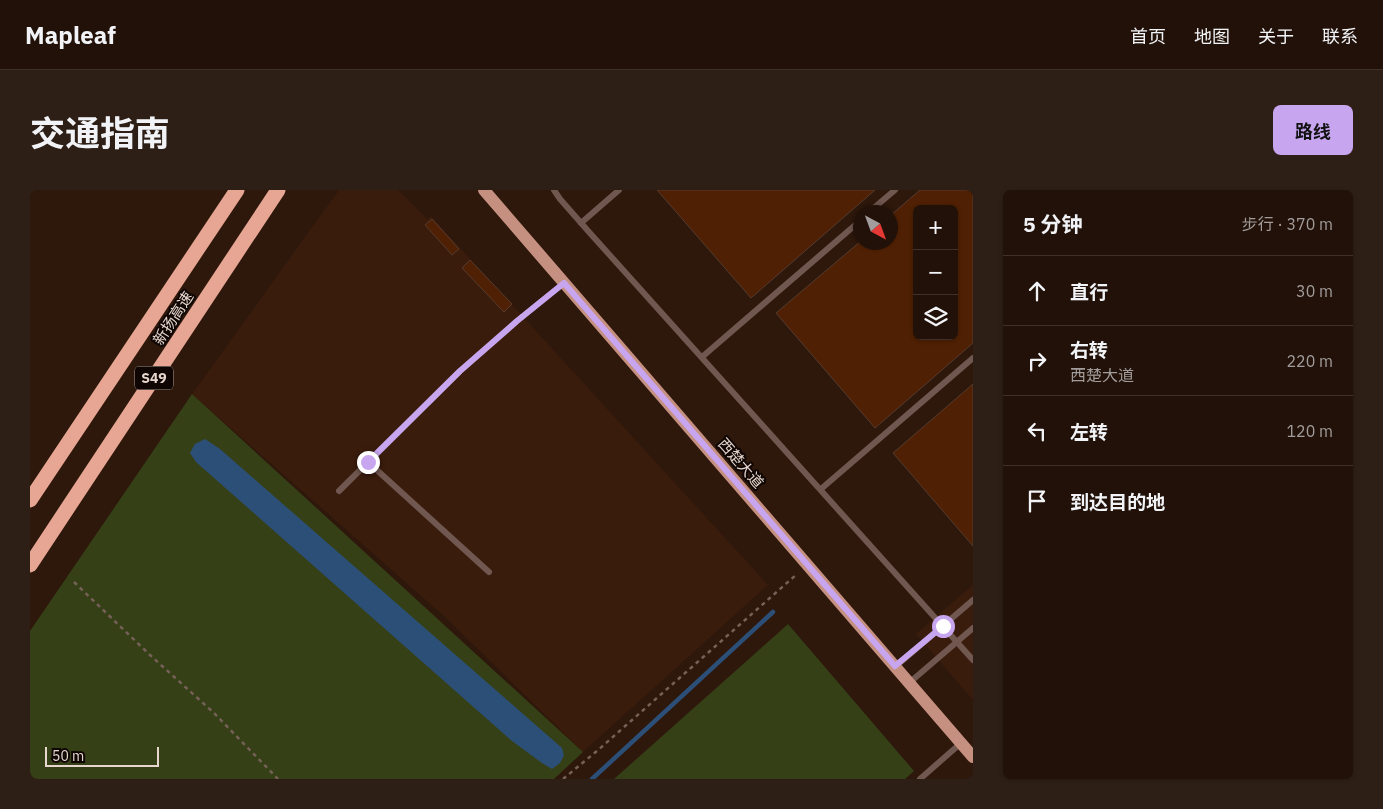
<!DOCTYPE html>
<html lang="zh">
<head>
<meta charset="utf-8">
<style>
  body { margin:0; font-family:"IBM Plex Sans","Noto Sans SC",sans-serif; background:#2e1f16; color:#f1f3f6 }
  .controls { position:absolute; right:15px; top:15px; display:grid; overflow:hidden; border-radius:8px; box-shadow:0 1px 4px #0004 }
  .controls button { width:45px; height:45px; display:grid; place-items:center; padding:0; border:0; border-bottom:1px solid #3f3129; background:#221108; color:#f1f3f6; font:25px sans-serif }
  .compass { position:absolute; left:823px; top:15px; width:45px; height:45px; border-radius:50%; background:#221108; box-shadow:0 1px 4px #0004; rotate:139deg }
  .scale { position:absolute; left:15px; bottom:12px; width:114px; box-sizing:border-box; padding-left:5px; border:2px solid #e6d6ce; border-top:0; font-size:14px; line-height:18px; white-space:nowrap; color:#e6d6ce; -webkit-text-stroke:4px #0f0603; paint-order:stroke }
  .stop { position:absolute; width:15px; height:15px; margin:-11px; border:4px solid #c8a5ef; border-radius:50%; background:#fff }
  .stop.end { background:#c8a5ef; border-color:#fff; box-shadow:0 1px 5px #0008 }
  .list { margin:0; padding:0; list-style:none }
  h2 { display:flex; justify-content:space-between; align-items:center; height:65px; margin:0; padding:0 20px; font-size:21px }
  h2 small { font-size:16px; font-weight:400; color:#a29d9c }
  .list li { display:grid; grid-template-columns:32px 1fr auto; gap:15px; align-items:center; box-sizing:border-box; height:70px; padding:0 20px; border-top:1px solid #3f3129 }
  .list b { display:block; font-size:19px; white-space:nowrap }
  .list p { margin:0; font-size:16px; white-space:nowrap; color:#a29d9c }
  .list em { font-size:16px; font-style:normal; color:#a29d9c }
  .icon { flex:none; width:28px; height:28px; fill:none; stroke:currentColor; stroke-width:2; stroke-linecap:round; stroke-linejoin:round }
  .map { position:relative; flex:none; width:943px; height:589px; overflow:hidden; border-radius:8px }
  header { display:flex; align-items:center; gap:30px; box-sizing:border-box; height:70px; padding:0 25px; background:#221108; border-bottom:1px solid #3f3129 }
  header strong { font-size:24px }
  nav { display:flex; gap:28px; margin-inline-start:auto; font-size:18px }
  .intro { display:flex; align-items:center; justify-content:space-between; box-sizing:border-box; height:120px; padding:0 30px }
  h1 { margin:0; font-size:35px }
  .button { padding:12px 22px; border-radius:8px; background:#c8a5ef; color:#111; font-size:18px; font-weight:700 }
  main { display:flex; gap:30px; padding:0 30px }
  aside { flex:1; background:#221108; border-radius:8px; box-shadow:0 1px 4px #0004 }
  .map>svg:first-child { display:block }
</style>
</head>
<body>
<header>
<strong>Mapleaf</strong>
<nav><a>首页</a><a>地图</a><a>关于</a><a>联系</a></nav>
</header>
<div class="intro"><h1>交通指南</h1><a class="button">路线</a></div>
<main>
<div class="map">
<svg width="943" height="589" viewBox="0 0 943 589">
  <rect width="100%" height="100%" fill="#2e170b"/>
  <g fill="#391c0c">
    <polygon points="309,0 368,0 397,29 401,26 738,395 553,562 415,427 162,204"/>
    <polygon points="943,395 943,510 886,444"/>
  </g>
  <g fill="#364017">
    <polygon points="162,204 553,562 524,589 0,589 0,441"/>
    <polygon points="758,434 884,581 875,589 584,589"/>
  </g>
  <polygon fill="#2c4f78" points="175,249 190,259 532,558 534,565 530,573 522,579 512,573 482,551 166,272 160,263 165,254"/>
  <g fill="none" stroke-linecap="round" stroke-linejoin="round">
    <polyline stroke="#2c4f78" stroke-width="4.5" points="562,589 743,422"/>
  </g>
  <g fill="#4f2003" stroke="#563c2f" fill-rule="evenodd">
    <polygon points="627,0 845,0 721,108"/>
    <path d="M890,0H943V153L845,238L746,123L831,51V52H861V25ZM887,19H924V146H887Z"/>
    <polygon points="402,29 429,59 422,65 395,35"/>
    <polygon points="440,70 482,114 474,122 432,78"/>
    <polygon points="943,194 943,356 863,263"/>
  </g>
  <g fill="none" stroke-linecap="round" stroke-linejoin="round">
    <g stroke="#756157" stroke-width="2.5" stroke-dasharray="4 4" stroke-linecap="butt">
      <polyline points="44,392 120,465 184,523 248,589"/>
      <polyline points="533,589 567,561 767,384"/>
    </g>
    <g stroke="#70574f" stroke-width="6">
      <polyline points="524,0 530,9 559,42 943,470"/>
      <polyline points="839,22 865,0"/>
      <polyline points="551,33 589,0"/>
      <polyline points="672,167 831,30"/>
      <polyline points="338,272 459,382"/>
      <polyline points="791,299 943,168"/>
      <polyline points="309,301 430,181 487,131 534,93"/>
      <polyline points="865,477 943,410"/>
      <polyline points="879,493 943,438"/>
      <polyline points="890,589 931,553"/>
    </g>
    <polyline stroke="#c59080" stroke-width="12" points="454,0 943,567"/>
    <g stroke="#e6a693" stroke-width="15">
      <polyline points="0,310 207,0"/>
      <polyline points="0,375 248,0"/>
    </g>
  </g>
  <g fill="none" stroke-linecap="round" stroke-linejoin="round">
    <polyline stroke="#c8a5ef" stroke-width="6" points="338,272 430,181 487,131 534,93 865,476 913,436"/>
  </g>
  <g text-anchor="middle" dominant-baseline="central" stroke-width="4" stroke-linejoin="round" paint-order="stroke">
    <rect fill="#0f0603" stroke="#a69891" stroke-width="1" x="105" y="176.5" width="38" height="23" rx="4"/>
    <g font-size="14" font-weight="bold" fill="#e6d6ce">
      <text x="124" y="188">S49</text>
    </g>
    <g font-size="15" fill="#e6d6ce" stroke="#0f0603">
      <text transform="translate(143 128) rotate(-57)">新扬高速</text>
      <text transform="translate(711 273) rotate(49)">西楚大道</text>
    </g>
  </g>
</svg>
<div class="controls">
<button>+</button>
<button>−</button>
<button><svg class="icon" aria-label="layers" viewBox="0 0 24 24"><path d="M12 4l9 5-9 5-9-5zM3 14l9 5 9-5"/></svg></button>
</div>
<svg class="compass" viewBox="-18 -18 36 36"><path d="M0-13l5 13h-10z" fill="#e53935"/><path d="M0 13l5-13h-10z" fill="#a29d9c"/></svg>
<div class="scale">50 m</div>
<div class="stop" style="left:913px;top:436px"></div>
<div class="stop end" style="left:338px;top:272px"></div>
</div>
<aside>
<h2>5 分钟<small>步行 · 370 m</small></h2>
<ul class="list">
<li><svg class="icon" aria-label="ahead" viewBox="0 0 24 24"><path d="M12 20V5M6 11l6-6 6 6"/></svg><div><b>直行</b></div><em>30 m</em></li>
<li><svg class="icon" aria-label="right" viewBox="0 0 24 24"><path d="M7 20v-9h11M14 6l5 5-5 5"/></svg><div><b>右转</b><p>西楚大道</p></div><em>220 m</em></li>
<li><svg class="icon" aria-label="left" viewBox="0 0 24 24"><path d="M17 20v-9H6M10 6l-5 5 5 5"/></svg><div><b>左转</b></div><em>120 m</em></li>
<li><svg class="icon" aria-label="arrive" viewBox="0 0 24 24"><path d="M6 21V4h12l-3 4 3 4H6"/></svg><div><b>到达目的地</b></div></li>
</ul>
</aside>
</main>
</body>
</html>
